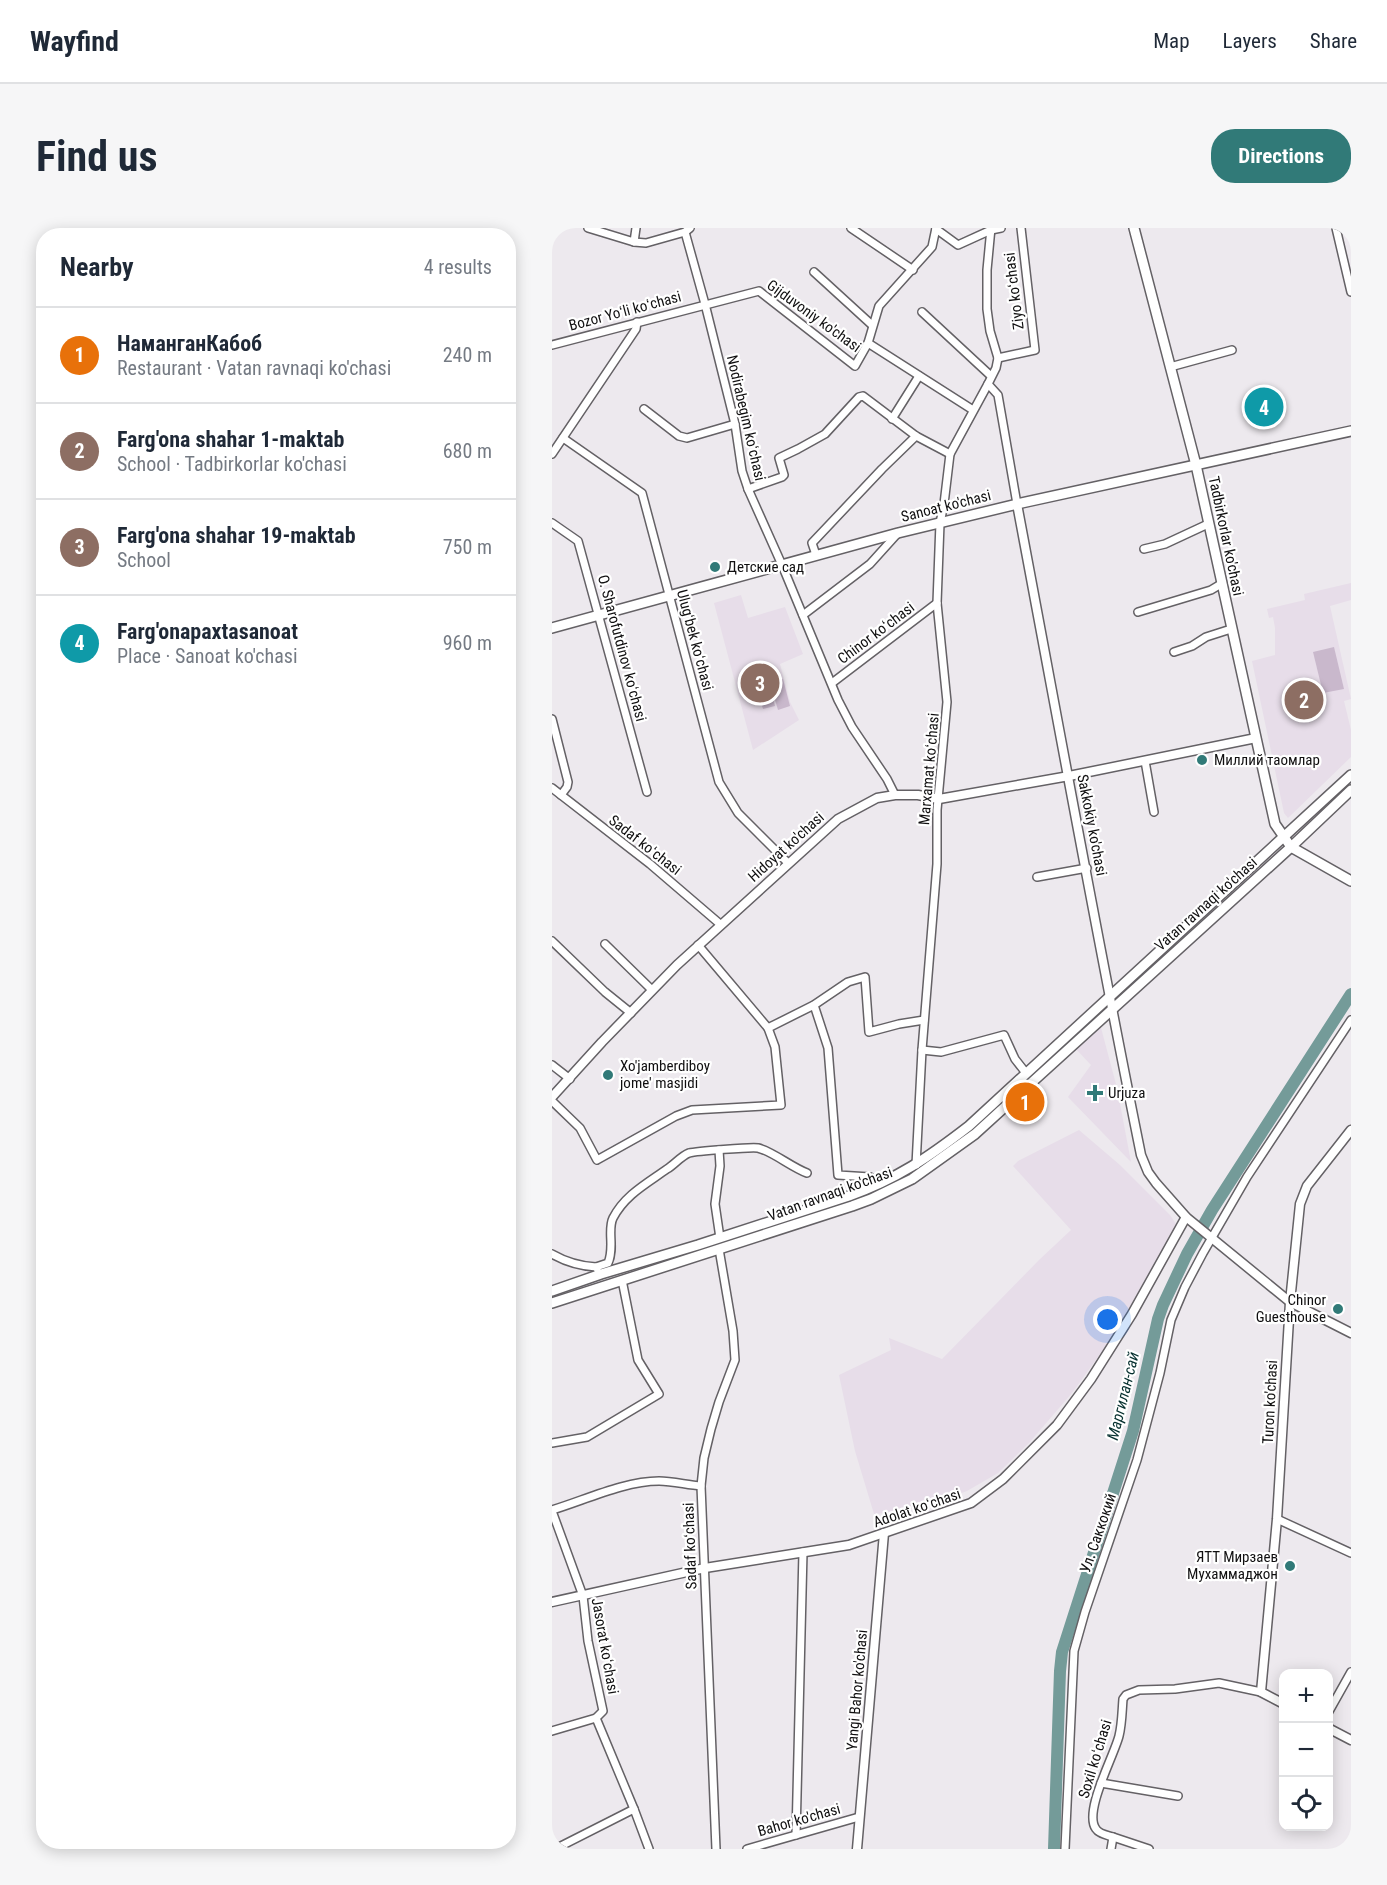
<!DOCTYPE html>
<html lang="en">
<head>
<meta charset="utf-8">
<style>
  body { margin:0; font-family:"Roboto Condensed",sans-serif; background:#f6f6f7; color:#1f2937 }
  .controls { position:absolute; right:18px; bottom:18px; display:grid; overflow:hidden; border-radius:12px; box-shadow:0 3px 15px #0003 }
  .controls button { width:54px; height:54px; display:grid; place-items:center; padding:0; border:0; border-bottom:2px solid #e0e1e3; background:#fff; color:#1f2937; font:30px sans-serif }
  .you { position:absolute; left:556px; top:1092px; width:21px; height:21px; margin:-15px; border:4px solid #fff; border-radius:50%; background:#1a73e8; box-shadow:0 0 0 9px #1a73e833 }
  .badge { display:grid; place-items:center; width:39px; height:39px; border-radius:50%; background:#317a78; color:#fff; font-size:20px; font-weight:700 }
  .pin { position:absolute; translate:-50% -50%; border:3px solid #fff; box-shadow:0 2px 6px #0006 }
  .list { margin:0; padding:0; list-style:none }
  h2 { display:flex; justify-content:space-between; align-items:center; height:78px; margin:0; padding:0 24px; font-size:26px }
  h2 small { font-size:20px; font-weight:400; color:#747a83 }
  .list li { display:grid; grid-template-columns:39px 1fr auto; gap:18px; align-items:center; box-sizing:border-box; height:96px; padding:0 24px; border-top:2px solid #e0e1e3 }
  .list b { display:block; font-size:22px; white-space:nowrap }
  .list p { margin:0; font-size:20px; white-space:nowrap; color:#747a83 }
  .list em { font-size:20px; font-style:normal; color:#747a83 }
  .icon { flex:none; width:33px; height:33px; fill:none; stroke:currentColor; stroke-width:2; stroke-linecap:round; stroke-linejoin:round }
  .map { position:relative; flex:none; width:799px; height:1621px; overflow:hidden; border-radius:24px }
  header { display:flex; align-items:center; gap:36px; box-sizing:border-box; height:84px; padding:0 30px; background:#fff; border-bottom:2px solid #e0e1e3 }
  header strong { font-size:28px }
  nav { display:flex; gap:33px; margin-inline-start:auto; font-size:21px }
  .intro { display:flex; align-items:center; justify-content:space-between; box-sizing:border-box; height:144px; padding:0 36px }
  h1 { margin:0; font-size:42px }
  .button { padding:15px 27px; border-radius:24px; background:#317a78; color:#fff; font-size:21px; font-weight:700 }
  main { display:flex; gap:36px; padding:0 36px }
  aside { flex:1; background:#fff; border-radius:24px; box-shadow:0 3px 15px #0003 }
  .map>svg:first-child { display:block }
</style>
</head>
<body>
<header>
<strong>Wayfind</strong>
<nav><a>Map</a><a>Layers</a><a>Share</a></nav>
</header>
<div class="intro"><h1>Find us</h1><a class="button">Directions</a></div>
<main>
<aside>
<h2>Nearby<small>4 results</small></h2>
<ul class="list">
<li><span class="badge" style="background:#e8710a">1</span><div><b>НаманганКабоб</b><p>Restaurant · Vatan ravnaqi ko'chasi</p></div><em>240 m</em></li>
<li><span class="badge" style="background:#8d6e63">2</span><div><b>Farg'ona shahar 1-maktab</b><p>School · Tadbirkorlar ko'chasi</p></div><em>680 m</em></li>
<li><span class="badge" style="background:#8d6e63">3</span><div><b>Farg'ona shahar 19-maktab</b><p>School</p></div><em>750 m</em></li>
<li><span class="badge" style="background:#0f9aa8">4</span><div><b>Farg'onapaxtasanoat</b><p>Place · Sanoat ko'chasi</p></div><em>960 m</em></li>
</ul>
</aside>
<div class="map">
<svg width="799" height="1621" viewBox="0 0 799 1621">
  <rect width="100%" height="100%" fill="#ede9ee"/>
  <g fill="#e7dde9">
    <polygon points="799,355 799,372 778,378 799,471 792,473 799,502 799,529 736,590 732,585 700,433 723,427 723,400 721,389 717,390 715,381 753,372 752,366"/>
    <polygon points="189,367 196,390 233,379 251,426 228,436 238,474 247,492 201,522 162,375"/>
    <polygon points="548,796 565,860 579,934 516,869 539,837 524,821"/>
    <polygon points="527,902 568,937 618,987 624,996 562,1107 520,1165 477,1215 446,1245 415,1263 378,1277 357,1283 322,1286 303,1223 287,1147 339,1122 337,1110 390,1131 487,1032 519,1002 461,938 466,933"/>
  </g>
  <g fill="#c9b8cc">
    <polygon points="782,419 792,461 771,465 761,424"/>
    <polygon points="231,451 238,478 226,482 218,455"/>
    <polygon points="217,455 223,478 211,481 204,459"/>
  </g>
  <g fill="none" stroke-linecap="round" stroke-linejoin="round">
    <polyline stroke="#749b99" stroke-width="12" points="502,1621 508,1443 510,1424 581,1203 606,1091 611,1077 635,1026 660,982 799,766"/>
    <defs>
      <g id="minor">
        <polyline points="36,0 82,14 94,15 133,4 138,0"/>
        <polyline points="299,0 361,42"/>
        <polyline points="439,0 435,42 435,81 438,103 446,130 444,140 436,156 446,167 465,276"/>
        <polyline points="784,0 799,64"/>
        <polyline points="384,1 406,17 439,2 449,0"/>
        <polyline points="133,4 153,76 183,196 190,243 196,261 230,337 286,472 300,499 335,551 343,567"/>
        <polyline points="82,14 84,0"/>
        <polyline points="262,44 320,97"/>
        <polyline points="370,84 439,148"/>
        <polyline points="316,115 421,182"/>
        <polyline points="0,117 207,63 303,138 316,115 327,78 380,19 384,0"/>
        <polyline points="446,130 483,122 469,0"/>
        <polyline points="618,139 680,122"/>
        <polyline points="92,181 127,208 135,210 183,196"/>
        <polyline points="340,191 367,148"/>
        <polyline points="11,210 90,265 167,554 186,585 236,635"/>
        <polyline points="0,226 84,101 85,94"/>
        <polyline points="196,261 230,249 232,247 227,230 246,221 273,206 307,169 311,168 364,208 398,226"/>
        <polyline points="0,295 26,313 95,564"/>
        <polyline points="592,321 613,316 656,296"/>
        <polyline points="264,327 260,315 330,241 364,208"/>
        <polyline points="586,384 659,362 669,356"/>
        <polyline points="251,387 318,336 346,305"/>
        <polyline points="622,424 640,418 654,409 679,401"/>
        <polyline points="280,455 385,375"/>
        <polyline points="0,491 16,554 15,559 9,567"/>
        <polyline points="593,533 602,584"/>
        <polyline points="0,560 98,636 168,696"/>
        <polyline points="485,649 535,640"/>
        <polyline points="0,713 53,764 79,785"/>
        <polyline points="53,716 100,762"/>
        <polyline points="262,777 276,820 286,947 318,949 327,956"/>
        <polyline points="216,800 262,777 296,754 313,749 317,804 347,796 372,792"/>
        <polyline points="370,822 389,824 452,807 463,831 474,845"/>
        <polyline points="0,837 18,851"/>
        <polyline points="0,873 28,900 45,932 124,888 140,882 229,877 223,819 216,800 146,717"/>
        <polyline points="167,922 168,938 163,976 168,1010"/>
        <polyline points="364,937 370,822 385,636 385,582 395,474 385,375 388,295 392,276 398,226 436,156"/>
        <path d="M0,1026C14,1034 28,1038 44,1039L45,1041"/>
        <path d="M44,1039L56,1035C63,1020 55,1002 61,990C73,967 94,956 115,941C122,937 129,928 137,925C145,923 199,919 206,920C220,923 239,939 255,945"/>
        <polyline points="0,1215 35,1209 107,1166 86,1132 70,1052"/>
        <path d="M0,1282C33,1272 73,1253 107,1253C121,1253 135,1257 149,1258"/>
        <polyline points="0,1283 31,1368 36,1413 51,1483 44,1490 0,1503"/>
        <polyline points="725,1291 799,1325"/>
        <polyline points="776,1485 799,1444"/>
        <polyline points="44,1490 82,1581 97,1621"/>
        <polyline points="549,1555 626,1568"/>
        <polyline points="244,1607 251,1324"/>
        <polyline points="561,1609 597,1621"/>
        <polyline points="3,1621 82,1581"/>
        <polyline points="164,1621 149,1258 152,1230 159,1201 167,1174 183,1132 181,1103 167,1021"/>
        <polyline points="195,1621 307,1589"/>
        <polyline points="513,1621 522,1423 533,1384 585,1232 608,1145 619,1092 633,1059 651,1025 695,949 799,792"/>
        <path d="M559,1621L561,1609C555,1607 547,1606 544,1601C531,1584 562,1528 567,1508C570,1496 570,1483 571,1471L574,1467L587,1462L623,1461L667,1455L709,1464"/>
      </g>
      <g id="tertiary">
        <path d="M465,276C506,493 545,710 589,927L596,944L604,955L634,989L738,1074L799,1105"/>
        <polyline points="0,869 50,814 125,737 286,591 325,570 343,567 366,567 387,571 517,548 704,510"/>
        <polyline points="0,1374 153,1340 297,1317 419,1275 451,1251 505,1197 539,1151 580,1086 634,989"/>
        <polyline points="732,1476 709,1464 725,1291 738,1074 748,976 755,958 799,902"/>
        <polyline points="776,1500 799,1512"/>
        <polyline points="305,1621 332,1305"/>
      </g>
      <g id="secondary">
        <polyline points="582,0 644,237 723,596 739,619 799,653"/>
        <polyline points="0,400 346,305 465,276 799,203"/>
        <path d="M0,1063L49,1046L146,1017L297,968C345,951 377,929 417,898L799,547"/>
        <polyline points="0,1075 300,978 319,971 360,951 423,906 739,619 799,562"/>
      </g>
    </defs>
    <use href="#minor" stroke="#646165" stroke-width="10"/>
    <use href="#tertiary" stroke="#646165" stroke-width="11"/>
    <use href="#secondary" stroke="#646165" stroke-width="12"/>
    <use href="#minor" stroke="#fff" stroke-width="7"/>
    <use href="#tertiary" stroke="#fff" stroke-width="8"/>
    <use href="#secondary" stroke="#fff" stroke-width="9"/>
  </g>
  <g fill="#317a78" stroke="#fff" stroke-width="2">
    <circle cx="163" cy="339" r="6"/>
    <circle cx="650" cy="532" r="6"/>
    <circle cx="56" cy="847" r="6"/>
    <path d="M540 856h6v6h6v6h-6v6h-6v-6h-6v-6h6z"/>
    <circle cx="786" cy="1081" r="6"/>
    <circle cx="738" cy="1338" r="6"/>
  </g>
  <g text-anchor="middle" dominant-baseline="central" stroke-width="4.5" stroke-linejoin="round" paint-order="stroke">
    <g font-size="15" fill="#100f10" stroke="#fff">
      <text transform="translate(462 63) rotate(-97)">Ziyo koʻchasi</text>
      <text transform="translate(73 83) rotate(-15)">Bozor Yoʻli koʻchasi</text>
      <text transform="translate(262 88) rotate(36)">Gijduvoniy ko'chasi</text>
      <text transform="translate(194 190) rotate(77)">Nodirabegim koʻchasi</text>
      <text transform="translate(394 278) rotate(-14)">Sanoat ko'chasi</text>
      <text transform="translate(674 308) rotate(78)">Tadbirkorlar ko'chasi</text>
      <text transform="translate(324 405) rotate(-37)">Chinor koʻchasi</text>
      <text transform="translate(143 412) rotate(75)">Ulugʻbek koʻchasi</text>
      <text transform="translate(70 420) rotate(75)">O. Sharofutdinov koʻchasi</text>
      <text transform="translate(377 541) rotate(-85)">Marxamat koʻchasi</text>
      <text transform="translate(540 597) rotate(79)">Sakkokiy ko'chasi</text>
      <text transform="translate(93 617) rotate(38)">Sadaf koʻchasi</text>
      <text transform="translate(234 619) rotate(-42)">Hidoyat ko'chasi</text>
      <text transform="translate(654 676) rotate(-42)">Vatan ravnaqi ko'chasi</text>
      <text transform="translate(278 966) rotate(-20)">Vatan ravnaqi ko'chasi</text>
      <text transform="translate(718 1174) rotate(-87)">Turon ko'chasi</text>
      <text transform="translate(365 1280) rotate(-19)">Adolat koʻchasi</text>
      <text transform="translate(546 1305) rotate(-71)">Ул. Саккокий</text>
      <text transform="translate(138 1318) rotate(-92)">Sadaf koʻchasi</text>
      <text transform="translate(53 1418) rotate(80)">Jasorat koʻchasi</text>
      <text transform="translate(305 1462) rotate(-85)">Yangi Bahor ko'chasi</text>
      <text transform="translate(543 1531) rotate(-73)">Soxil koʻchasi</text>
      <text transform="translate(247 1592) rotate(-16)">Bahor ko'chasi</text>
    </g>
    <g font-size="15" fill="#100f10" stroke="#fff" text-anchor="start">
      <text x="175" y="339">Детские сад</text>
      <text x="662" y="532">Миллий таомлар</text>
      <text x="68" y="838">Xo'jamberdiboy<tspan x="68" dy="17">jome' masjidi</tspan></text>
      <text x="556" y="865">Urjuza</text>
      <text x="774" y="1072" text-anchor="end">Chinor<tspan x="774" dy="17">Guesthouse</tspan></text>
      <text x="726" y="1329" text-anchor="end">ЯТТ Мирзаев<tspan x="726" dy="17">Мухаммаджон</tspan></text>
    </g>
    <g font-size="16" font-style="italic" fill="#06302f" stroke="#fff">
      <text transform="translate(571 1168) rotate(-76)">Маргилан-сай</text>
    </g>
  </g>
</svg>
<div class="controls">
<button>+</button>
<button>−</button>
<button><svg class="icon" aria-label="locate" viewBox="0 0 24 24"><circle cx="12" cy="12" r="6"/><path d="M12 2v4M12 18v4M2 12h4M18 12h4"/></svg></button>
</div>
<div class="you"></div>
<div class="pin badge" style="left:473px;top:874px;background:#e8710a">1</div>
<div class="pin badge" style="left:752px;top:472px;background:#8d6e63">2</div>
<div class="pin badge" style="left:208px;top:455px;background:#8d6e63">3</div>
<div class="pin badge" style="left:712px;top:179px;background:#0f9aa8">4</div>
</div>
</main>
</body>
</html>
